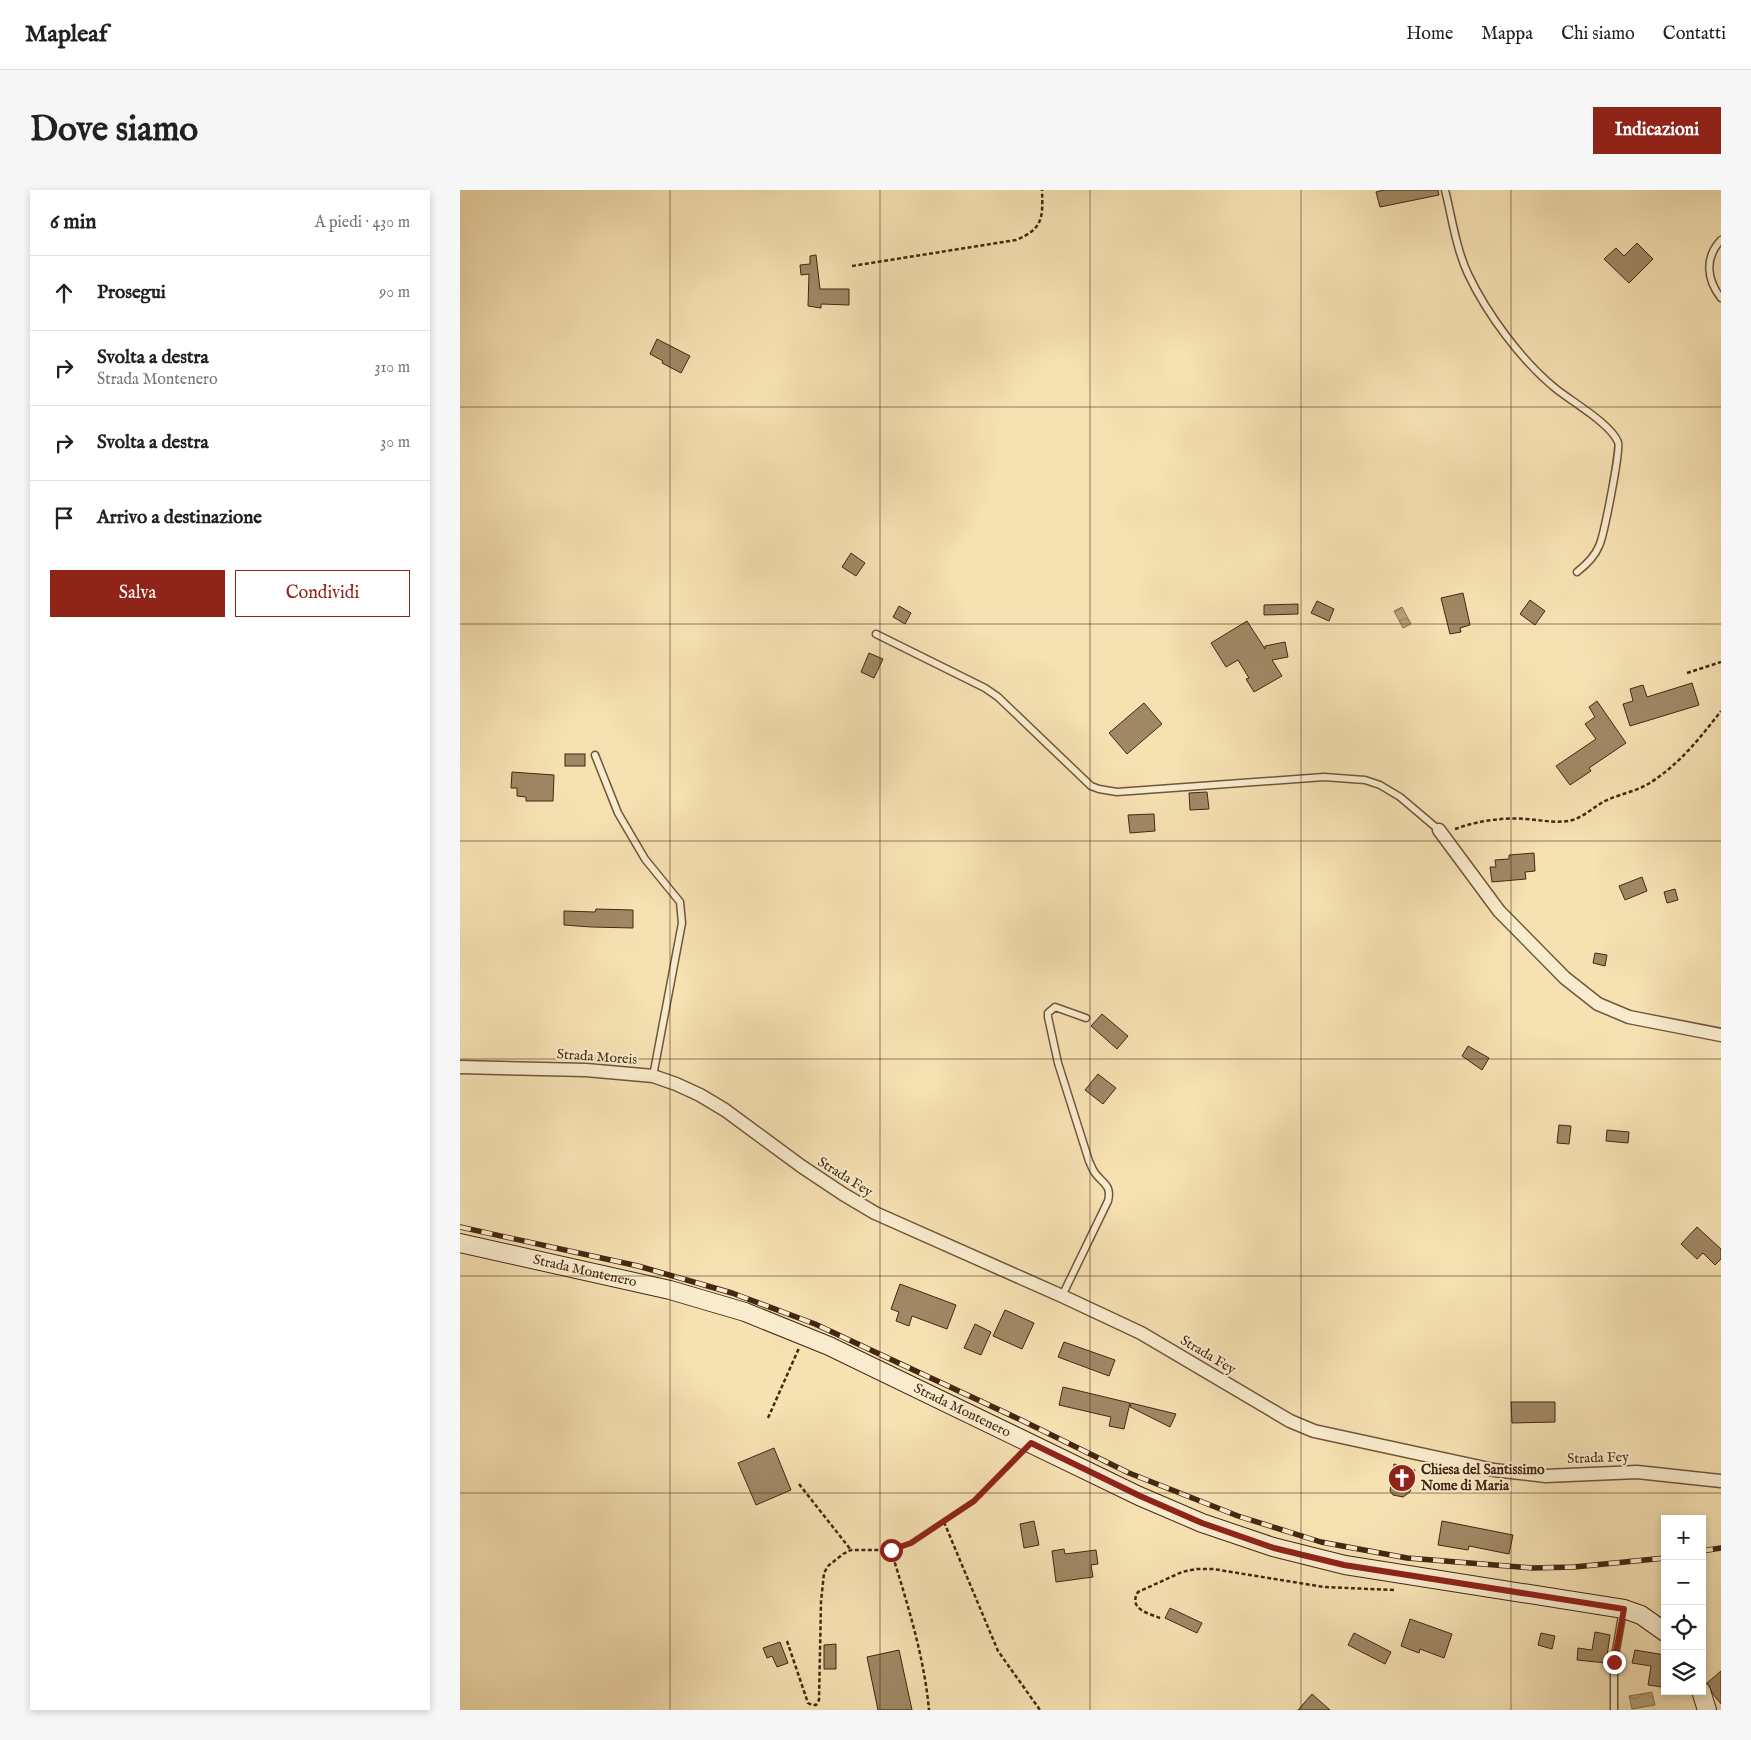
<!DOCTYPE html>
<html lang="it">
<head>
<meta charset="utf-8">
<style>
  body { margin:0; font-family:"IM FELL English",serif; background:#f6f6f6; color:#202124 }
  .controls { position:absolute; right:15px; bottom:15px; display:grid; overflow:hidden; border-radius:0px; box-shadow:0 2px 8px #0003 }
  .controls button { width:45px; height:45px; display:grid; place-items:center; padding:0; border:0; border-bottom:1px solid #e0e0e0; background:#fff; color:#202124; font:25px sans-serif }
  .stop { position:absolute; width:15px; height:15px; margin:-11px; border:4px solid #8f2418; border-radius:50%; background:#fff }
  .stop.end { background:#8f2418; border-color:#fff; box-shadow:0 1px 5px #0008 }
  .list { margin:0; padding:0; list-style:none }
  h2 { display:flex; justify-content:space-between; align-items:center; height:65px; margin:0; padding:0 20px; font-size:21px }
  h2 small { font-size:16px; font-weight:400; color:#757577 }
  .list li { display:grid; grid-template-columns:32px 1fr auto; gap:15px; align-items:center; box-sizing:border-box; height:75px; padding:0 20px; border-top:1px solid #e0e0e0 }
  .list b { display:block; font-size:19px; white-space:nowrap }
  .list p { margin:0; font-size:16px; white-space:nowrap; color:#757577 }
  .list em { font-size:16px; font-style:normal; color:#757577 }
  .actions { display:flex; gap:10px; padding:15px 20px }
  .actions a { flex:1; padding:11px 0; border:1px solid #8f2418; border-radius:0px; text-align:center; font-size:18px; color:#8f2418 }
  .actions .main { background:#8f2418; color:#fff }
  .icon { flex:none; width:28px; height:28px; fill:none; stroke:currentColor; stroke-width:2; stroke-linecap:round; stroke-linejoin:round }
  .map { position:relative; flex:none; width:1261px; height:1520px; overflow:hidden; border-radius:0px }
  header { display:flex; align-items:center; gap:30px; box-sizing:border-box; height:70px; padding:0 25px; background:#fff; border-bottom:1px solid #e0e0e0 }
  header strong { font-size:24px }
  nav { display:flex; gap:28px; margin-inline-start:auto; font-size:18px }
  .intro { display:flex; align-items:center; justify-content:space-between; box-sizing:border-box; height:120px; padding:0 30px }
  h1 { margin:0; font-size:35px }
  .button { padding:12px 22px; border-radius:0px; background:#8f2418; color:#fff; font-size:18px; font-weight:700 }
  main { display:flex; gap:30px; padding:0 30px }
  aside { flex:1; background:#fff; border-radius:0px; box-shadow:0 2px 8px #0003 }
  .map>svg:first-child { display:block }
</style>
</head>
<body>
<header>
<strong>Mapleaf</strong>
<nav><a>Home</a><a>Mappa</a><a>Chi siamo</a><a>Contatti</a></nav>
</header>
<div class="intro"><h1>Dove siamo</h1><a class="button">Indicazioni</a></div>
<main>
<aside>
<h2>6 min<small>A piedi · 430 m</small></h2>
<ul class="list">
<li><svg class="icon" aria-label="ahead" viewBox="0 0 24 24"><path d="M12 20V5M6 11l6-6 6 6"/></svg><div><b>Prosegui</b></div><em>90 m</em></li>
<li><svg class="icon" aria-label="right" viewBox="0 0 24 24"><path d="M7 20v-9h11M14 6l5 5-5 5"/></svg><div><b>Svolta a destra</b><p>Strada Montenero</p></div><em>310 m</em></li>
<li><svg class="icon" aria-label="right" viewBox="0 0 24 24"><path d="M7 20v-9h11M14 6l5 5-5 5"/></svg><div><b>Svolta a destra</b></div><em>30 m</em></li>
<li><svg class="icon" aria-label="arrive" viewBox="0 0 24 24"><path d="M6 21V4h12l-3 4 3 4H6"/></svg><div><b>Arrivo a destinazione</b></div></li>
</ul>
<div class="actions"><a class="main">Salva</a><a>Condividi</a></div>
</aside>
<div class="map">
<svg width="1261" height="1520" viewBox="0 0 1261 1520">
  <defs>
    <pattern id="water-waves" width="16" height="10" patternUnits="userSpaceOnUse" patternTransform="scale(1.25)"><rect width="16" height="10" fill="#b9a27c"/><path d="M0 5q4-4 8 0t8 0" fill="none" stroke="#988464"/></pattern>
  </defs>
  <rect width="100%" height="100%" fill="#f6e1b3"/>
  <filter id="stains"><feTurbulence type="fractalNoise" baseFrequency=".004" numOctaves="4"/><feColorMatrix values="0 0 0 0 .2 0 0 0 0 .09 0 0 0 0 .02 0 0 0 .5 -.17"/></filter>
  <radialGradient id="worn" r=".72"><stop offset=".6" stop-color="#630" stop-opacity="0"/><stop offset="1" stop-color="#630" stop-opacity=".3"/></radialGradient>
  <g fill="url(#water-waves)" stroke="#8a7151">
    <polygon points="942,417 951,434 943,438 934,421"/>
    <polygon points="1192,1502 1195,1515 1172,1519 1169,1506"/>
  </g>
  <g fill="#a18865" stroke="#442711">
    <polygon points="924,0 978,0 979,5 920,17 916,2"/>
    <polygon points="1177,53 1193,69 1169,93 1144,69 1156,58 1164,66"/>
    <polygon points="356,65 360,99 389,99 389,115 361,114 361,118 348,116 349,84 341,85 340,75 350,74 350,66"/>
    <polygon points="197,149 230,166 221,183 202,173 203,171 190,164"/>
    <polygon points="391,363 405,373 396,386 382,377"/>
    <polygon points="1003,403 1010,435 1000,438 1001,442 990,444 981,408"/>
    <polygon points="1070,410 1085,421 1075,435 1060,424"/>
    <polygon points="857,411 874,419 869,431 851,423"/>
    <polygon points="838,414 838,424 804,425 804,415"/>
    <polygon points="439,416 451,423 445,434 433,427"/>
    <polygon points="787,431 805,459 805,456 825,452 828,467 812,470 822,486 794,502 786,489 789,488 778,470 766,477 751,453"/>
    <polygon points="409,463 423,469 414,488 401,482"/>
    <polygon points="1232,493 1239,515 1170,536 1163,514 1173,511 1170,499 1183,495 1187,507"/>
    <polygon points="1137,511 1166,553 1129,578 1131,581 1110,595 1096,576 1136,549 1125,534 1135,527 1129,517"/>
    <polygon points="684,513 702,534 667,564 649,543"/>
    <rect x="105" y="564" width="20" height="12"/>
    <polygon points="52,582 94,585 93,611 66,611 66,607 57,606 57,598 51,598"/>
    <polygon points="747,602 749,619 730,620 729,603"/>
    <polygon points="694,624 695,641 670,643 668,625"/>
    <polygon points="1074,663 1075,681 1065,682 1066,689 1032,692 1030,677 1036,677 1035,670 1049,669 1049,665"/>
    <polygon points="1182,687 1187,701 1165,710 1159,696"/>
    <polygon points="1215,699 1218,710 1207,713 1204,702"/>
    <polygon points="136,719 173,720 173,738 131,737 104,735 104,721 135,722"/>
    <polygon points="1135,763 1147,765 1145,776 1133,773"/>
    <polygon points="642,824 668,846 657,859 631,836"/>
    <polygon points="1008,856 1029,868 1022,880 1002,866"/>
    <polygon points="638,884 656,898 643,914 625,900"/>
    <polygon points="1099,935 1111,936 1109,954 1097,953"/>
    <polygon points="1147,940 1169,942 1168,953 1146,951"/>
    <polygon points="1237,1037 1261,1059 1261,1069 1255,1075 1243,1063 1237,1069 1221,1054"/>
    <polygon points="440,1094 496,1115 487,1139 452,1126 449,1136 436,1131 439,1122 431,1119"/>
    <polygon points="545,1120 574,1133 562,1159 533,1146"/>
    <polygon points="515,1134 531,1142 521,1165 504,1158"/>
    <polygon points="604,1152 655,1170 649,1186 598,1167"/>
    <polygon points="603,1197 670,1213 664,1239 649,1236 651,1227 599,1215"/>
    <polygon points="1051,1212 1095,1212 1095,1232 1052,1233"/>
    <polygon points="671,1213 716,1224 710,1237 670,1217"/>
    <polygon points="314,1258 331,1300 296,1315 278,1273"/>
    <polygon points="934,1274 955,1280 950,1302 943,1307 933,1305 930,1301"/>
    <polygon points="574,1331 579,1355 564,1358 560,1334"/>
    <polygon points="982,1331 1053,1345 1049,1364 1009,1356 1008,1360 978,1355"/>
    <polygon points="604,1359 605,1364 636,1360 638,1374 631,1375 633,1387 596,1392 592,1361"/>
    <polygon points="710,1418 742,1433 737,1443 705,1428"/>
    <polygon points="950,1429 992,1444 984,1468 960,1459 959,1463 941,1456"/>
    <polygon points="1135,1442 1150,1445 1146,1473 1117,1470 1118,1458 1132,1460"/>
    <polygon points="894,1443 931,1462 925,1474 888,1455"/>
    <polygon points="1081,1443 1095,1446 1092,1459 1078,1455"/>
    <polygon points="320,1452 328,1473 317,1477 312,1466 307,1468 303,1458"/>
    <polygon points="376,1454 376,1479 364,1479 364,1455"/>
    <polygon points="439,1460 452,1520 418,1520 407,1467"/>
    <polygon points="1175,1460 1205,1465 1205,1479 1202,1497 1188,1495 1191,1476 1172,1473"/>
    <polygon points="1261,1481 1261,1514 1253,1504 1247,1493"/>
    <polygon points="852,1504 870,1520 838,1520"/>
  </g>
  <g fill="none" stroke-linecap="round" stroke-linejoin="round">
    <defs>
      <g id="lane">
        <path d="M985,0C992,28 996,58 1008,84C1027,124 1061,170 1095,198C1112,212 1150,233 1158,252C1161,258 1144,346 1139,356C1135,366 1126,375 1117,382"/>
        <path d="M1261,50C1244,68 1247,90 1261,108"/>
        <polyline points="416,444 525,498 538,507 631,596 639,599 657,602 864,587 905,590 920,595 940,607 979,640"/>
        <polyline points="135,565 158,623 185,669 220,712 222,733 193,886"/>
        <path d="M602,1106L648,1011C652,995 643,994 635,983C632,979 631,975 629,971L598,873L588,827V823L595,817L626,828"/>
        <polyline points="1154,1520 1154,1472 1163,1420"/>
      </g>
      <g id="street">
        <polyline points="979,640 1039,721 1105,788 1138,814 1169,827 1261,845"/>
        <polyline points="0,877 126,880 193,886 216,894 240,905 265,920 341,976 383,1004 415,1023 602,1106 681,1143 830,1231 854,1241 1034,1280 1086,1286 1177,1282 1261,1291"/>
      </g>
      <g id="secondary">
        <path id="s1" d="M0,1053L210,1100L285,1122L369,1156L679,1306L742,1333L813,1357L885,1375L1164,1419L1181,1425L1205,1442"/>
        <polyline points="1241,1501 1247,1520"/>
      </g>
    </defs>
    <use href="#lane" stroke="#70563a" stroke-width="9"/>
    <use href="#street" stroke="#70563a" stroke-width="15"/>
    <use href="#secondary" stroke="#442711" stroke-width="20"/>
    <g stroke="#442711" stroke-width="2.5" stroke-dasharray="4 2.5" stroke-linecap="butt">
      <path d="M392,76L556,50C583,39 583,28 582,0"/>
      <polyline points="1227,483 1261,472"/>
      <path d="M995,639C1017,631 1043,627 1066,629C1081,630 1094,633 1108,631C1122,629 1133,617 1145,611C1159,604 1175,602 1188,594C1218,576 1240,548 1261,521"/>
      <polyline points="308,1228 339,1158"/>
      <polyline points="339,1294 391,1360"/>
      <polyline points="484,1332 538,1461 580,1520"/>
      <path d="M431,1360C447,1413 464,1465 469,1520"/>
      <path d="M700,1428C688,1423 668,1419 678,1402L722,1382L736,1379H753L864,1397L934,1400"/>
      <polyline points="327,1451 348,1513 352,1515 356,1515 359,1510 361,1412 364,1383 368,1376 383,1364 391,1360 431,1360 451,1353 514,1311 559,1265"/>
    </g>
    <use href="#lane" stroke="#f9ecce" stroke-width="6"/>
    <use href="#street" stroke="#f9ecce" stroke-width="12"/>
    <use href="#secondary" stroke="#f9ecce" stroke-width="18"/>
    <defs>
      <g id="rail">
        <polyline points="0,1037 178,1076 272,1103 355,1134 561,1230 669,1283 778,1326 861,1352 947,1368 1072,1378 1114,1377 1205,1368"/>
        <polyline points="1242,1361 1261,1358"/>
      </g>
    </defs>
    <use href="#rail" stroke="#442711" stroke-width="5.5"/>
    <use href="#rail" stroke="#f9ecce" stroke-width="4" stroke-dasharray="11" stroke-linecap="butt"/>
  </g>
  <g fill="none" stroke-linecap="round" stroke-linejoin="round">
    <polyline stroke="#8f2418" stroke-width="6" points="431,1360 451,1353 514,1311 571,1253 680,1306 742,1333 814,1358 884,1375 1164,1419 1154,1472"/>
  </g>
  <path fill="none" stroke="#442711" stroke-width="1" stroke-opacity="0.55" d="M210,0V1520M420,0V1520M630,0V1520M841,0V1520M1051,0V1520M0,217H1261M0,434H1261M0,651H1261M0,869H1261M0,1086H1261M0,1303H1261"/>
  <defs>
    <symbol id="church-disc" viewBox="-11 -11 22 22"><circle r="9.5" fill="#8f2418" stroke="#f9ecce"/><path d="M-1.2-6h2.4v3.5h3.3v2.4h-3.3V6h-2.4V-.1h-3.3v-2.4h3.3Z" fill="#fff"/></symbol>
  </defs>
  <g fill-rule="evenodd">
    <use href="#church-disc" x="926" y="1272" width="32" height="32"/>
  </g>
  <g text-anchor="middle" dominant-baseline="central" stroke-width="4" stroke-linejoin="round" paint-order="stroke">
    <g font-size="14" fill="#442711" stroke="#f9ecce">
      <text transform="translate(137 867) rotate(4)">Strada Moreis</text>
      <text transform="translate(385 987) rotate(32)">Strada Fey</text>
      <text stroke="none"><textPath href="#s1" startOffset="128">Strada Montenero</textPath></text>
      <text transform="translate(748 1165) rotate(31)">Strada Fey</text>
      <text stroke="none"><textPath href="#s1" startOffset="532">Strada Montenero</textPath></text>
      <text transform="translate(1138 1268) rotate(-2)">Strada Fey</text>
    </g>
    <g font-size="14" font-weight="bold" fill="#442711" stroke="#f9ecce" text-anchor="start">
      <text x="961" y="1280">Chiesa del Santissimo<tspan x="961" dy="16">Nome di Maria</tspan></text>
    </g>
  </g>
  <rect width="100%" height="100%" filter="url(#stains)"/>
  <rect width="100%" height="100%" fill="url(#worn)"/>
</svg>
<div class="controls">
<button>+</button>
<button>−</button>
<button><svg class="icon" aria-label="locate" viewBox="0 0 24 24"><circle cx="12" cy="12" r="6"/><path d="M12 2v4M12 18v4M2 12h4M18 12h4"/></svg></button>
<button><svg class="icon" aria-label="layers" viewBox="0 0 24 24"><path d="M12 4l9 5-9 5-9-5zM3 14l9 5 9-5"/></svg></button>
</div>
<div class="stop" style="left:431px;top:1360px"></div>
<div class="stop end" style="left:1154px;top:1472px"></div>
</div>
</main>
</body>
</html>
